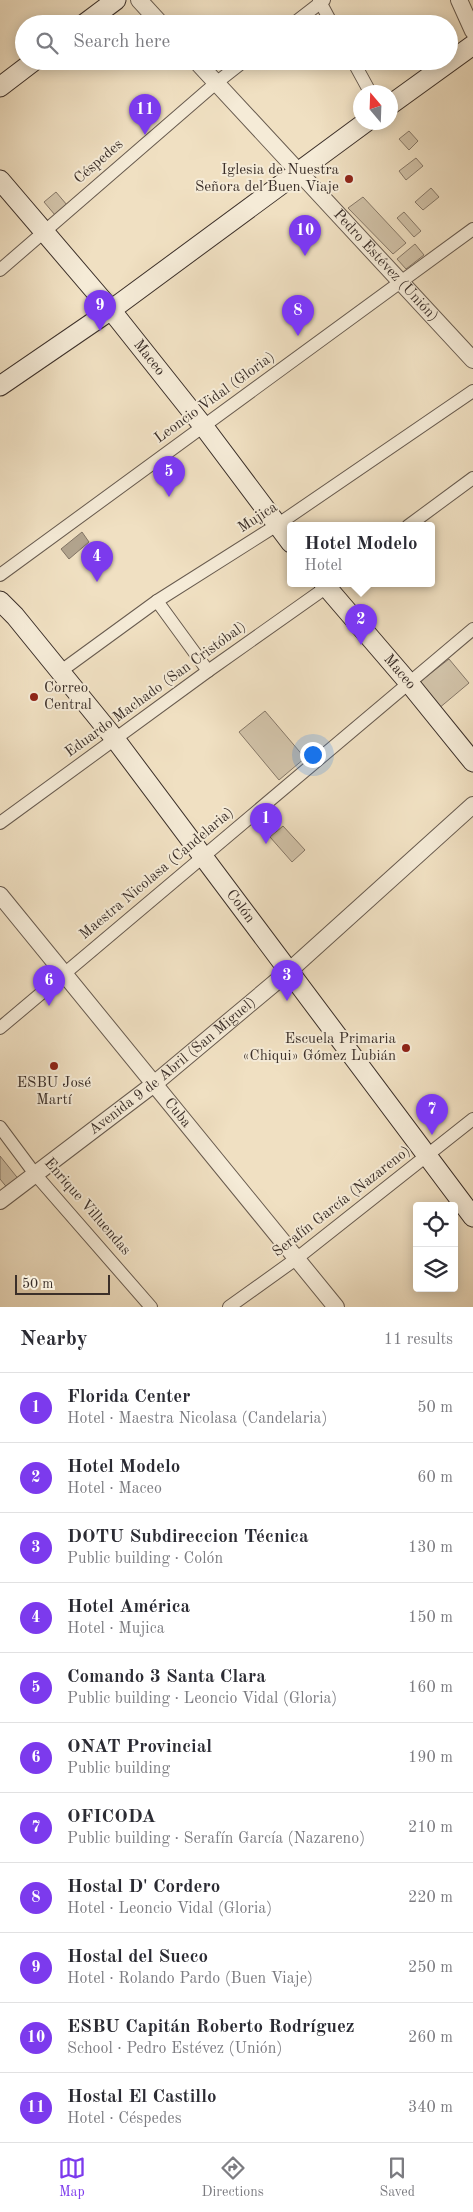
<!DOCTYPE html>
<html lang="en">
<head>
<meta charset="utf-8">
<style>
  body { margin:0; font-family:"Old Standard TT",serif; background:#f2f2f3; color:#2b2b33 }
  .controls { position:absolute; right:15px; bottom:15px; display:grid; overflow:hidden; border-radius:5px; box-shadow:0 2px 12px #0003 }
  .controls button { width:45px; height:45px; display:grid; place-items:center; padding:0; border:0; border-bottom:1px solid #e1e1e2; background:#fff; color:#2b2b33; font:25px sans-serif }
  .compass { position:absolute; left:353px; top:85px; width:45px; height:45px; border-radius:50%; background:#fff; box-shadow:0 2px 12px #0003; rotate:341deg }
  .scale { position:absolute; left:15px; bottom:12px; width:95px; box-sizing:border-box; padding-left:5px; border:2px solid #3b2f29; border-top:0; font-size:14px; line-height:18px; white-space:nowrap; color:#3b2f29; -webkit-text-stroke:4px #f5ebd7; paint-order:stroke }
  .you { position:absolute; left:312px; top:754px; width:18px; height:18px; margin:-12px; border:4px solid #fff; border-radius:50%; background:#1a73e8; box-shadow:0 0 0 8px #1a73e833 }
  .badge { display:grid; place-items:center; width:32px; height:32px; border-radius:50%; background:#7c3aed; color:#fff; font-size:16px; font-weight:700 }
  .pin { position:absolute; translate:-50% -41px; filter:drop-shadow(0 1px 2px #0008) }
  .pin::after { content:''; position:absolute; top:26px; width:18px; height:15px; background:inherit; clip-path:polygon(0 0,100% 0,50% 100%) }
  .popup { position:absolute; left:287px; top:522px; width:148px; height:65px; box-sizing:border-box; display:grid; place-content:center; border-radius:5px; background:#fff; filter:drop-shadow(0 1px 4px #0005); font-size:16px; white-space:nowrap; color:#7c7c81 }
  .popup b { font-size:19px; color:#2b2b33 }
  .popup::after { content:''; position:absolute; left:50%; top:100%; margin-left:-10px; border:10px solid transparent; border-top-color:#fff }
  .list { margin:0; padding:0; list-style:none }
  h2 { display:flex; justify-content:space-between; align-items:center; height:65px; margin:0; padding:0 20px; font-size:21px }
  h2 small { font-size:16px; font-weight:400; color:#7c7c81 }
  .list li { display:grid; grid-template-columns:32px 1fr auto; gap:15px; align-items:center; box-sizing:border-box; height:70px; padding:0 20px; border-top:1px solid #e1e1e2 }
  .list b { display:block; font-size:19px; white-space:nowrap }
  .list p { margin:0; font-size:16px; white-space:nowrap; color:#7c7c81 }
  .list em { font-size:16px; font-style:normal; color:#7c7c81 }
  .icon { flex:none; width:28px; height:28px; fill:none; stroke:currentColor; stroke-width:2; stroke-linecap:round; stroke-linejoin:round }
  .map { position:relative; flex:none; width:473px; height:1307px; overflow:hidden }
  .search { position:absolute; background:#fff; box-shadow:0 2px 12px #0003; left:15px; right:15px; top:15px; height:55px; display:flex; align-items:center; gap:12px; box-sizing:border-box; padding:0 18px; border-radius:28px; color:#7c7c81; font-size:19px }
  .sheet { height:835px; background:#fff }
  nav { display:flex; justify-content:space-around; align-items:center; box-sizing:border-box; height:70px; border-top:1px solid #e1e1e2; background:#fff; font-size:14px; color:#7c7c81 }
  nav a { display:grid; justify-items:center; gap:2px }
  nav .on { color:#7c3aed }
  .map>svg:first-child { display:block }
</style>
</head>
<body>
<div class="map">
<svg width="473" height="1307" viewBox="0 0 473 1307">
  <rect width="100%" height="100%" fill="#f0e0c2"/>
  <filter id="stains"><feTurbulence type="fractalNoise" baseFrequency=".004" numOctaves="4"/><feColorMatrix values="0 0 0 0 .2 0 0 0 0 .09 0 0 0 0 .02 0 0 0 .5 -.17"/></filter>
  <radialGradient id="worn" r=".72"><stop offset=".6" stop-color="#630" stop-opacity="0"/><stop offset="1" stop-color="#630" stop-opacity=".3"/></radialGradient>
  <g fill="#d1c2a8" stroke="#867868">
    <polygon points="409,131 418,141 409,150 399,139"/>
    <polygon points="416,158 423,166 406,180 399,171"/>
    <polygon points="431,188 439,197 423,210 415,202"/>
    <polygon points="56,192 67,205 55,215 44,202"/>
    <polygon points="363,197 406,243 393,254 348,208"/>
    <polygon points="404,212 421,231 414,237 397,218"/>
    <polygon points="415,244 424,255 406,269 397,259"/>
    <polygon points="449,659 469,683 438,709 417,684"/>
    <polygon points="265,711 305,758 279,780 239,732"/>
    <polygon points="283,826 305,850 292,862 270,837"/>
    <polygon points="0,1156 20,1181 9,1190 0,1179"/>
  </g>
  <polygon fill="#b2a48e" stroke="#827566" points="82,532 89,542 69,559 61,549"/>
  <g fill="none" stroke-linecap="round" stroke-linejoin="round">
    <defs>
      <g id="minor">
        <polyline points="319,0 332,24"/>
        <polyline points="293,24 324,0"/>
        <polyline points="353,61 370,92"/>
        <polyline points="0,270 216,83 244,61"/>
        <polyline points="408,526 473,478"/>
        <polyline points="0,575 473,229"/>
        <polyline points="157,601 208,671"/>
        <polyline points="61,671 157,601 277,525 473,391"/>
        <polyline points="0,823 208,671 331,584"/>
        <polyline points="0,1028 473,629"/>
        <polyline points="0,1127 35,1174 151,1307"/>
        <polyline points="229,1307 296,1259 473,1119"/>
      </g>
      <g id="tertiary">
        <polyline points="139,0 161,24"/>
        <polyline points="459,0 473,31"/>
        <path id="s1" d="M196,61L473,360"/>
        <path id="s2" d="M0,895L336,1307"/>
        <path id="s3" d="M0,1201L154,1084L289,971L473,805"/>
      </g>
      <g id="secondary">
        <polyline points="84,24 116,0"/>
        <polyline points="0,87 34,61"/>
        <polyline points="390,105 473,45"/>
        <path id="s4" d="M0,180L111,310L204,427L291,543"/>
        <polyline points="0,386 111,310 366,122"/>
        <path id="s5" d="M324,584L409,683L473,762"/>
        <path id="s6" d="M0,601L15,616L115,739L473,1217"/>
      </g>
    </defs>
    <use href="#minor" stroke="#685b4f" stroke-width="14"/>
    <use href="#tertiary" stroke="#685b4f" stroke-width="18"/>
    <use href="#secondary" stroke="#3b2f29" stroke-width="21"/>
    <use href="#minor" stroke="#f5ebd7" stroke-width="12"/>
    <use href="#tertiary" stroke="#f5ebd7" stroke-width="16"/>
    <use href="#secondary" stroke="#f5ebd7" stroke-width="19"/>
  </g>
  <g fill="#8f2418" stroke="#f5ebd7" stroke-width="2">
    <circle cx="349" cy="179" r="5"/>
    <circle cx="34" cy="697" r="5"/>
    <circle cx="406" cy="1048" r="5"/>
    <circle cx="54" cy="1066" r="5"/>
  </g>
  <g text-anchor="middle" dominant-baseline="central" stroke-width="4" stroke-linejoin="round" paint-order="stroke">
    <g font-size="15" fill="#3b2f29" stroke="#f5ebd7">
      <text transform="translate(99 162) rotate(-41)">Céspedes</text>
      <text stroke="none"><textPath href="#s1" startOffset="279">Pedro Estévez (Unión)</textPath></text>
      <text stroke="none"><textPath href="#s4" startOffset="232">Maceo</textPath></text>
      <text transform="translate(215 398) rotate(-36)">Leoncio Vidal (Gloria)</text>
      <text transform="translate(258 518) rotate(-33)">Mujica</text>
      <text stroke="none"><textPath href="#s5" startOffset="116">Maceo</textPath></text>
      <text transform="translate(156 690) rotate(-36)">Eduardo Machado (San Cristóbal)</text>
      <text transform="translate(157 874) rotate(-40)">Maestra Nicolasa (Candelaria)</text>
      <text stroke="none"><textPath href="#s6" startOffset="389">Colón</textPath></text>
      <text stroke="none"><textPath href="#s3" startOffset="219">Avenida 9 de Abril (San Miguel)</textPath></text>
      <text stroke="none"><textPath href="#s2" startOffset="281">Cuba</textPath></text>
      <text transform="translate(342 1202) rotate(-38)">Serafín García (Nazareno)</text>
      <text transform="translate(87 1207) rotate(49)">Enrique Villuendas</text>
    </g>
    <g font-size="15" fill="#3b2f29" stroke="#f5ebd7" text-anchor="end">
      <text x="339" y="170">Iglesia de Nuestra<tspan x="339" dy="17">Señora del Buen Viaje</tspan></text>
      <text x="44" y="688" text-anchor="start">Correo<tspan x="44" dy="17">Central</tspan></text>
      <text x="396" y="1039">Escuela Primaria<tspan x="396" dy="17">«Chiqui» Gómez Lubián</tspan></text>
      <text x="54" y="1083" text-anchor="middle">ESBU José<tspan x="54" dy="17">Martí</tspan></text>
    </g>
  </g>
  <rect width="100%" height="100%" filter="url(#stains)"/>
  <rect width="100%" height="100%" fill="url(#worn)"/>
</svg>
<div class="controls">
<button><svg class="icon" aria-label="locate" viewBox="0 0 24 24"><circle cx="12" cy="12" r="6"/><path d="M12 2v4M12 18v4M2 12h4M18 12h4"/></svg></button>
<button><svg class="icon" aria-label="layers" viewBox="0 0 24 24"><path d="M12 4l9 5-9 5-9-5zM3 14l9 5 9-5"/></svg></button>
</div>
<svg class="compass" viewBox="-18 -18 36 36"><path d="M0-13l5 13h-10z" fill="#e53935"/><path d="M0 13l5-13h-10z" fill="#7c7c81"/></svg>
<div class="scale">50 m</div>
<div class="you"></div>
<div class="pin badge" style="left:266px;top:844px">1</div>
<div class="pin badge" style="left:361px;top:645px">2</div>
<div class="popup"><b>Hotel Modelo</b>Hotel</div>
<div class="pin badge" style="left:287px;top:1001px">3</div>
<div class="pin badge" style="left:97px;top:582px">4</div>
<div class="pin badge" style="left:169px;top:497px">5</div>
<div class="pin badge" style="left:49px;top:1006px">6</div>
<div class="pin badge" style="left:432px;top:1135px">7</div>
<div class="pin badge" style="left:298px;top:336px">8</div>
<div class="pin badge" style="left:100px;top:331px">9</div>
<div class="pin badge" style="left:305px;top:256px">10</div>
<div class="pin badge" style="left:145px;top:135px">11</div>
<div class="search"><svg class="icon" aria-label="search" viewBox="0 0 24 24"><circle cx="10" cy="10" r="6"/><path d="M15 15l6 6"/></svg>Search here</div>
</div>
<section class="sheet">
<h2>Nearby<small>11 results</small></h2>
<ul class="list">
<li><span class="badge">1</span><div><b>Florida Center</b><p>Hotel · Maestra Nicolasa (Candelaria)</p></div><em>50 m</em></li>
<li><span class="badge">2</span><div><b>Hotel Modelo</b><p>Hotel · Maceo</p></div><em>60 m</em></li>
<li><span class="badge">3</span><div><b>DOTU Subdireccion Técnica</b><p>Public building · Colón</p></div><em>130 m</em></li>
<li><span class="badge">4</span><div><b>Hotel América</b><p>Hotel · Mujica</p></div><em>150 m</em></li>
<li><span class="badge">5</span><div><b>Comando 3 Santa Clara</b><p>Public building · Leoncio Vidal (Gloria)</p></div><em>160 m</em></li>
<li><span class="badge">6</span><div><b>ONAT Provincial</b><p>Public building</p></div><em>190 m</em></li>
<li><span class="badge">7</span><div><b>OFICODA</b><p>Public building · Serafín García (Nazareno)</p></div><em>210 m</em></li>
<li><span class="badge">8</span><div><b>Hostal D' Cordero</b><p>Hotel · Leoncio Vidal (Gloria)</p></div><em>220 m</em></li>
<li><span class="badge">9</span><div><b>Hostal del Sueco</b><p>Hotel · Rolando Pardo (Buen Viaje)</p></div><em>250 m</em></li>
<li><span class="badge">10</span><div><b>ESBU Capitán Roberto Rodríguez</b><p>School · Pedro Estévez (Unión)</p></div><em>260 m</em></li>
<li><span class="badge">11</span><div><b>Hostal El Castillo</b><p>Hotel · Céspedes</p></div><em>340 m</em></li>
</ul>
</section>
<nav>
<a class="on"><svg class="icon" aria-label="map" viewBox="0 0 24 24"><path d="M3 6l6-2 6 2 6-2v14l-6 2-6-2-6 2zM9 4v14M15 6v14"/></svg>Map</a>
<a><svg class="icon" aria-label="directions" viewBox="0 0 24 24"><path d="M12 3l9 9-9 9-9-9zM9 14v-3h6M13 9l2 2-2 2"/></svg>Directions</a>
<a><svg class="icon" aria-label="saved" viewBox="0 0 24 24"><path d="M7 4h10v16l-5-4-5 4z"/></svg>Saved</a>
</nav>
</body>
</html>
